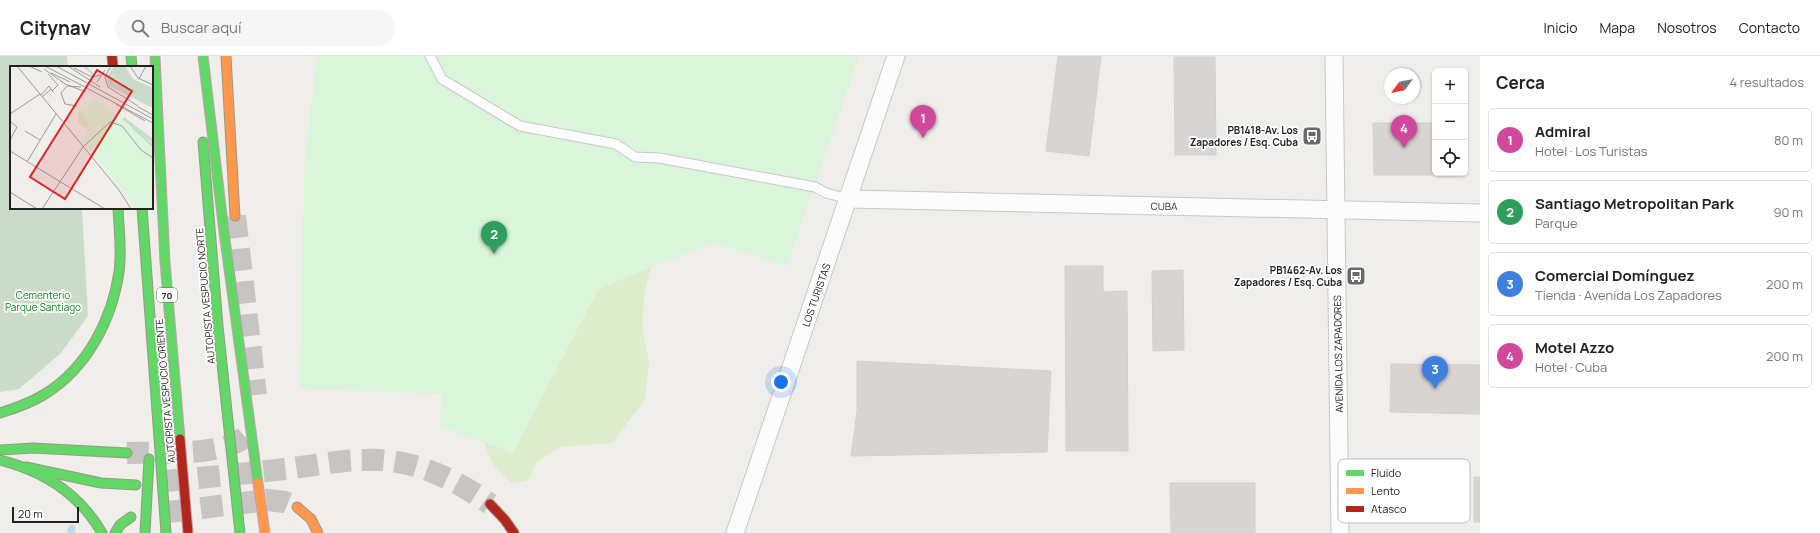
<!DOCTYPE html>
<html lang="es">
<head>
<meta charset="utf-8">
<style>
  body { margin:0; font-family:Manrope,sans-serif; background:#f6f6f6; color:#222 }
  .controls { position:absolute; right:12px; top:12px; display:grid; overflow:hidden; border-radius:6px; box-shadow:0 1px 3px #0004 }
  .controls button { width:36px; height:36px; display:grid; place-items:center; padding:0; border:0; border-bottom:1px solid #e0e0e0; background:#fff; color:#222; font:20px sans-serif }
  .compass { position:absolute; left:1384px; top:12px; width:36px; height:36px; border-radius:50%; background:#fff; box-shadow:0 1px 3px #0004; rotate:238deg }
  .scale { position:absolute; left:12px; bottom:10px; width:67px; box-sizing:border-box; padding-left:4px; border:2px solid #222; border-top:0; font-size:11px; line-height:14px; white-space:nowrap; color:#222; -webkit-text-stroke:3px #fff; paint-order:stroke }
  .you { position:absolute; left:781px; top:326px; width:14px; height:14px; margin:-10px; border:3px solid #fff; border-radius:50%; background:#1a73e8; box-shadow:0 0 0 6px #1a73e833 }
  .badge { display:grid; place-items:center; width:26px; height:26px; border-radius:50%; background:#6a6968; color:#fff; font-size:13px; font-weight:700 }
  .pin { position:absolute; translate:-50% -33px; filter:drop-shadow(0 1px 2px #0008) }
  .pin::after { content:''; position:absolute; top:21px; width:14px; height:12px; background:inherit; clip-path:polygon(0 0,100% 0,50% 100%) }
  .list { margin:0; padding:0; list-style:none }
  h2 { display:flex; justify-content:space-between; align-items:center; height:52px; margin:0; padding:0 16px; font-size:17px }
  h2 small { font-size:13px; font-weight:400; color:#767676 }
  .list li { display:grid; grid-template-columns:26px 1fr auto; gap:12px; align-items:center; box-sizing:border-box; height:64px; margin:0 8px 8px; padding:0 8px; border:1px solid #e0e0e0; border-radius:6px }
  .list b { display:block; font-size:15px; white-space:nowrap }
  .list p { margin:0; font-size:13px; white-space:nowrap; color:#767676 }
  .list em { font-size:13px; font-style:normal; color:#767676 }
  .icon { flex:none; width:22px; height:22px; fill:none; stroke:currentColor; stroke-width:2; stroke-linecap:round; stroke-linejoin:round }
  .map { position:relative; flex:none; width:1480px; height:477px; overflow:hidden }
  header { display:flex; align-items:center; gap:24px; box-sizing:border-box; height:56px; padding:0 20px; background:#fff; border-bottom:1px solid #e0e0e0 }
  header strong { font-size:19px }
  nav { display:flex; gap:22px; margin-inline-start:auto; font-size:14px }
  .search { width:280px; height:36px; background:#f6f6f6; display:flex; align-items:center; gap:10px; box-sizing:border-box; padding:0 14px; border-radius:22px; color:#767676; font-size:15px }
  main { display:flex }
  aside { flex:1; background:#fff }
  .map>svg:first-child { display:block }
</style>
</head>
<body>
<header>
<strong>Citynav</strong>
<div class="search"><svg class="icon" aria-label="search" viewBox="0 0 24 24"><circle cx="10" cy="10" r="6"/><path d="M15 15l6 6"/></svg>Buscar aquí</div>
<nav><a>Inicio</a><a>Mapa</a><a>Nosotros</a><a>Contacto</a></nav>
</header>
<main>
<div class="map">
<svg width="1480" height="477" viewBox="0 0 1480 477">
  <rect width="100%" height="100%" fill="#f0eeeb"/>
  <polygon fill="#ddeccb" points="357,48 653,197 644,242 642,271 649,306 645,343 612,387 560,391 537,406 528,424 511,427 492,407"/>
  <polygon fill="#cadbca" points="0,0 67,0 68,11 11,11 11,152 82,152 88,260 61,297 19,333 0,336"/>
  <polygon fill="#daf5da" points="317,0 859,0 787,210 715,187 655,209 598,234 513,397 439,370 443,338 300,333 304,115"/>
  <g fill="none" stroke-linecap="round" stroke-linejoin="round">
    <polyline stroke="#bfdbe3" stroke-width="7" points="70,477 72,472"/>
  </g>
  <g fill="#d7d4d2" stroke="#d3d0cc">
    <polygon points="1058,0 1101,0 1089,100 1046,95"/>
    <polygon points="1174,1 1215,1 1216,99 1175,99"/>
    <polygon points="1373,67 1435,67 1435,117 1450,117 1450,119 1374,119"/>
    <polygon points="1065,210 1103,210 1103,236 1127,235 1128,395 1066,395"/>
    <polygon points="1183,214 1184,294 1153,295 1152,215"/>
    <polygon points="857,305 1051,315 1047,396 851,400 857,356"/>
    <polygon points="1391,308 1480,309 1480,358 1390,356"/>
    <rect x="1474" y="421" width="6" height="45"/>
    <polygon points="1170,427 1255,427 1255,477 1171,477"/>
  </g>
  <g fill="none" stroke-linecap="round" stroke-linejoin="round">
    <polyline stroke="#c7c5c3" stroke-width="22" stroke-dasharray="22 11" stroke-linecap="butt" points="168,456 268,444 285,446 297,451"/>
    <g stroke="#c7c5c3" stroke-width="22" stroke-dasharray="22 11" stroke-linecap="butt">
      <polyline points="235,160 256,339"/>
      <path d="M127,397C157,396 224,401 246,380"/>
      <path d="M165,425C208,421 251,417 294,412C317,409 340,404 364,404C411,402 452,421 490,448"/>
    </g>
    <defs>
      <polyline id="lane" points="430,0 442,23 520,70 616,88 635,101 659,102 815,131 826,137 849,143"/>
      <g id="street">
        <polyline points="1334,0 1340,477"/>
        <polyline points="849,143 1480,157"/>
        <polyline points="735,477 896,0"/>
      </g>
      <g id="fast">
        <polyline points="131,0 132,11"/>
        <polyline points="203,86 218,270 240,477"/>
        <polyline points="142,152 166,477"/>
        <path d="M0,357C16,352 31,347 45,338C87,312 112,264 119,216C122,195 119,173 118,152"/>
        <polyline points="0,394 33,392 127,397"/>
        <path d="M0,404C44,415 79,437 102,477"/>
        <polyline points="26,411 101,427 136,429"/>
        <polyline points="115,477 120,469 131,461"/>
        <polyline points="145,477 149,403"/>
      </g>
      <g id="slow">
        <polyline points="226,0 235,160"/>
        <polyline points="297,451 311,463 318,477"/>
      </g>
      <g id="jam">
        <polyline points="112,0 113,11"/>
        <polyline points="490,448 505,464 514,477"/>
      </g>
    </defs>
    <use href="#lane" stroke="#c9c8c7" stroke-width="11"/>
    <use href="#street" stroke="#c9c8c7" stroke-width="19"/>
    <use href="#fast" stroke="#999a82" stroke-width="11"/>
    <use href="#slow" stroke="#999a82" stroke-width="11"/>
    <use href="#jam" stroke="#999a82" stroke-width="11"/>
    <use href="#lane" stroke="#fdfcfc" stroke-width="9"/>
    <use href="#street" stroke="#fdfcfc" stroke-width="17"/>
    <use href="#fast" stroke="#63d668" stroke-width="9"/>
    <use href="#slow" stroke="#ff974d" stroke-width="9"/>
    <use href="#jam" stroke="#b3261e" stroke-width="9"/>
    <defs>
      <g id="fast-bridge">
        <polyline points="155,0 165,206 180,383"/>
        <polyline points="203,0 224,176 258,427"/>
      </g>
      <polyline id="slow-bridge" points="258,427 265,477"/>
      <polyline id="jam-bridge" points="180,383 188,477"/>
    </defs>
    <use href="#fast-bridge" stroke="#c5a2ac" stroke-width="11" stroke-linecap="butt"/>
    <use href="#slow-bridge" stroke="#c5a2ac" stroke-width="11" stroke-linecap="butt"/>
    <use href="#jam-bridge" stroke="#c5a2ac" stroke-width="11" stroke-linecap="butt"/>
    <use href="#fast-bridge" stroke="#63d668" stroke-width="9"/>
    <use href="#slow-bridge" stroke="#ff974d" stroke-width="9"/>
    <use href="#jam-bridge" stroke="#b3261e" stroke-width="9"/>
  </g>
  <defs>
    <symbol id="bus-square" viewBox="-11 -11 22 22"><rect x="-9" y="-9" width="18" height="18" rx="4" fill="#6a6968" stroke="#fff"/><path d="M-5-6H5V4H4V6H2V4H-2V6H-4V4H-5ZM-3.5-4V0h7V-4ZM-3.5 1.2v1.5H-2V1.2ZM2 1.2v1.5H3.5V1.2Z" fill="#fff"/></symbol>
  </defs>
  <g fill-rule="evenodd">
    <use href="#bus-square" x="1301" y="69" width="22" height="22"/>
    <use href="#bus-square" x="1345" y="209" width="22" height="22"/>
  </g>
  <g text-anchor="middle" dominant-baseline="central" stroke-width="3.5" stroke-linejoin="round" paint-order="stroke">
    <rect fill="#fff" stroke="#646464" stroke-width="1" x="157" y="232" width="20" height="14" rx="3"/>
    <g font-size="9" font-weight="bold" fill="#222">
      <text x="167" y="239">70</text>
    </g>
    <g font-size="10" font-weight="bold" fill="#222" stroke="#fff" text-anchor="end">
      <text x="1298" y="74">PB1418-Av. Los<tspan x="1298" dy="12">Zapadores / Esq. Cuba</tspan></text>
      <text x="1342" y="214">PB1462-Av. Los<tspan x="1342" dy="12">Zapadores / Esq. Cuba</tspan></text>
    </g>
    <g font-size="10" fill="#222" stroke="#fff">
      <text transform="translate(1164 150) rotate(1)">CUBA</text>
      <text transform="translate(816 239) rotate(-71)">LOS TURISTAS</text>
      <text transform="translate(205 240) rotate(-95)">AUTOPISTA VESPUCIO NORTE</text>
      <text transform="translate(1338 298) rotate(-91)">AVENIDA LOS ZAPADORES</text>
      <text transform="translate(165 335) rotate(-95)">AUTOPISTA VESPUCIO ORIENTE</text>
    </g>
    <g font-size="10" fill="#0c8416" stroke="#fff">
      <text x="43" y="239">Cementerio<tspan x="43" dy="12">Parque Santiago</tspan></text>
    </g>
  </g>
  <g transform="translate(10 10)">
    <rect width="143" height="143" fill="#f0eeeb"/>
    <path d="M68,43L79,46L78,64L68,57Z" fill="#ddeccb"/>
    <path d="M114,51L143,73V79L112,54Z" fill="#cbdec1"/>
    <path d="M104,0H115L123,13L143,22V42L99,20L97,11Z" fill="#cadbca"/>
    <path d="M84,32L143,77V143H125L119,132L71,73L76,69L78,58L70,44L75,40L77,42Z" fill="#daf5da"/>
    <path fill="none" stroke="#bfdbe3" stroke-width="2" d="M74,0L84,9M121,56L123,62L143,80"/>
    <path fill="none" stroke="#9e9c9b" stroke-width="1" d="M7,0L109,124L121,143M19,0L32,6M35,0L143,57M46,0L143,53M58,0L90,21M101,0L95,11L98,21L128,40M120,0L128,12L143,19M64,2L82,11L90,9M34,3L55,18L76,26M41,7L60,16M38,8L48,19L42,25M129,13L136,0M87,16L95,4M31,29L39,20L44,27M32,31L41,23M106,38L135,55M67,40L55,38L51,27L57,20L71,21M128,41L143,49M0,48L30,28M0,55L7,61L0,74M15,65L30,74M0,85L95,143M17,96L46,48M0,126L27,143M32,143L73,81L100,56L112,60L131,84L143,92"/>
    <path fill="#d62828" fill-opacity="0.15" stroke="#d62828" stroke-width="2" d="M87,4L122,25L55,133L20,111Z"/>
    <rect width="143" height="143" fill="none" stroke="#222" stroke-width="2"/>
  </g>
  <rect x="1338" y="403" width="132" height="64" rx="6" fill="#fff" stroke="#bdbdbd" stroke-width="1"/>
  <rect x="1346" y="414" width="18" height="6" fill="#63d668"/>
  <rect x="1346" y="432" width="18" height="6" fill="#ff974d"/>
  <rect x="1346" y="450" width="18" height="6" fill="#b3261e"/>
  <g font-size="11" fill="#222">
    <text x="1371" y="421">Fluido</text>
    <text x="1371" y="439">Lento</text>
    <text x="1371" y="457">Atasco</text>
  </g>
</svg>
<div class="controls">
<button>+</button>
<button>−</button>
<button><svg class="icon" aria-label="locate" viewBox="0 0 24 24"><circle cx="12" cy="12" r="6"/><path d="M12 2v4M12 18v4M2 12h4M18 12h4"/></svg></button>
</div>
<svg class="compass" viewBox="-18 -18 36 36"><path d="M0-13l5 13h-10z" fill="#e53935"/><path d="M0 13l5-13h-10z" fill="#767676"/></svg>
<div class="scale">20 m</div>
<div class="you"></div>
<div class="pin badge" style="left:923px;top:82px;background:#d1479c">1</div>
<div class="pin badge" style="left:494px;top:198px;background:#2e9e5b">2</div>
<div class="pin badge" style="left:1435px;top:333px;background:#3f7fe0">3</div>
<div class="pin badge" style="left:1404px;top:92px;background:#d1479c">4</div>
</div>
<aside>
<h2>Cerca<small>4 resultados</small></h2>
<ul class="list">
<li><span class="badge" style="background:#d1479c">1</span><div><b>Admiral</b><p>Hotel · Los Turistas</p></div><em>80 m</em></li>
<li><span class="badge" style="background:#2e9e5b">2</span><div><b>Santiago Metropolitan Park</b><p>Parque</p></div><em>90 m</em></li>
<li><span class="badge" style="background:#3f7fe0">3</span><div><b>Comercial Domínguez</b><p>Tienda · Avenida Los Zapadores</p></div><em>200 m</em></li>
<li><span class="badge" style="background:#d1479c">4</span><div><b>Motel Azzo</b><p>Hotel · Cuba</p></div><em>200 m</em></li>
</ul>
</aside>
</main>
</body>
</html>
